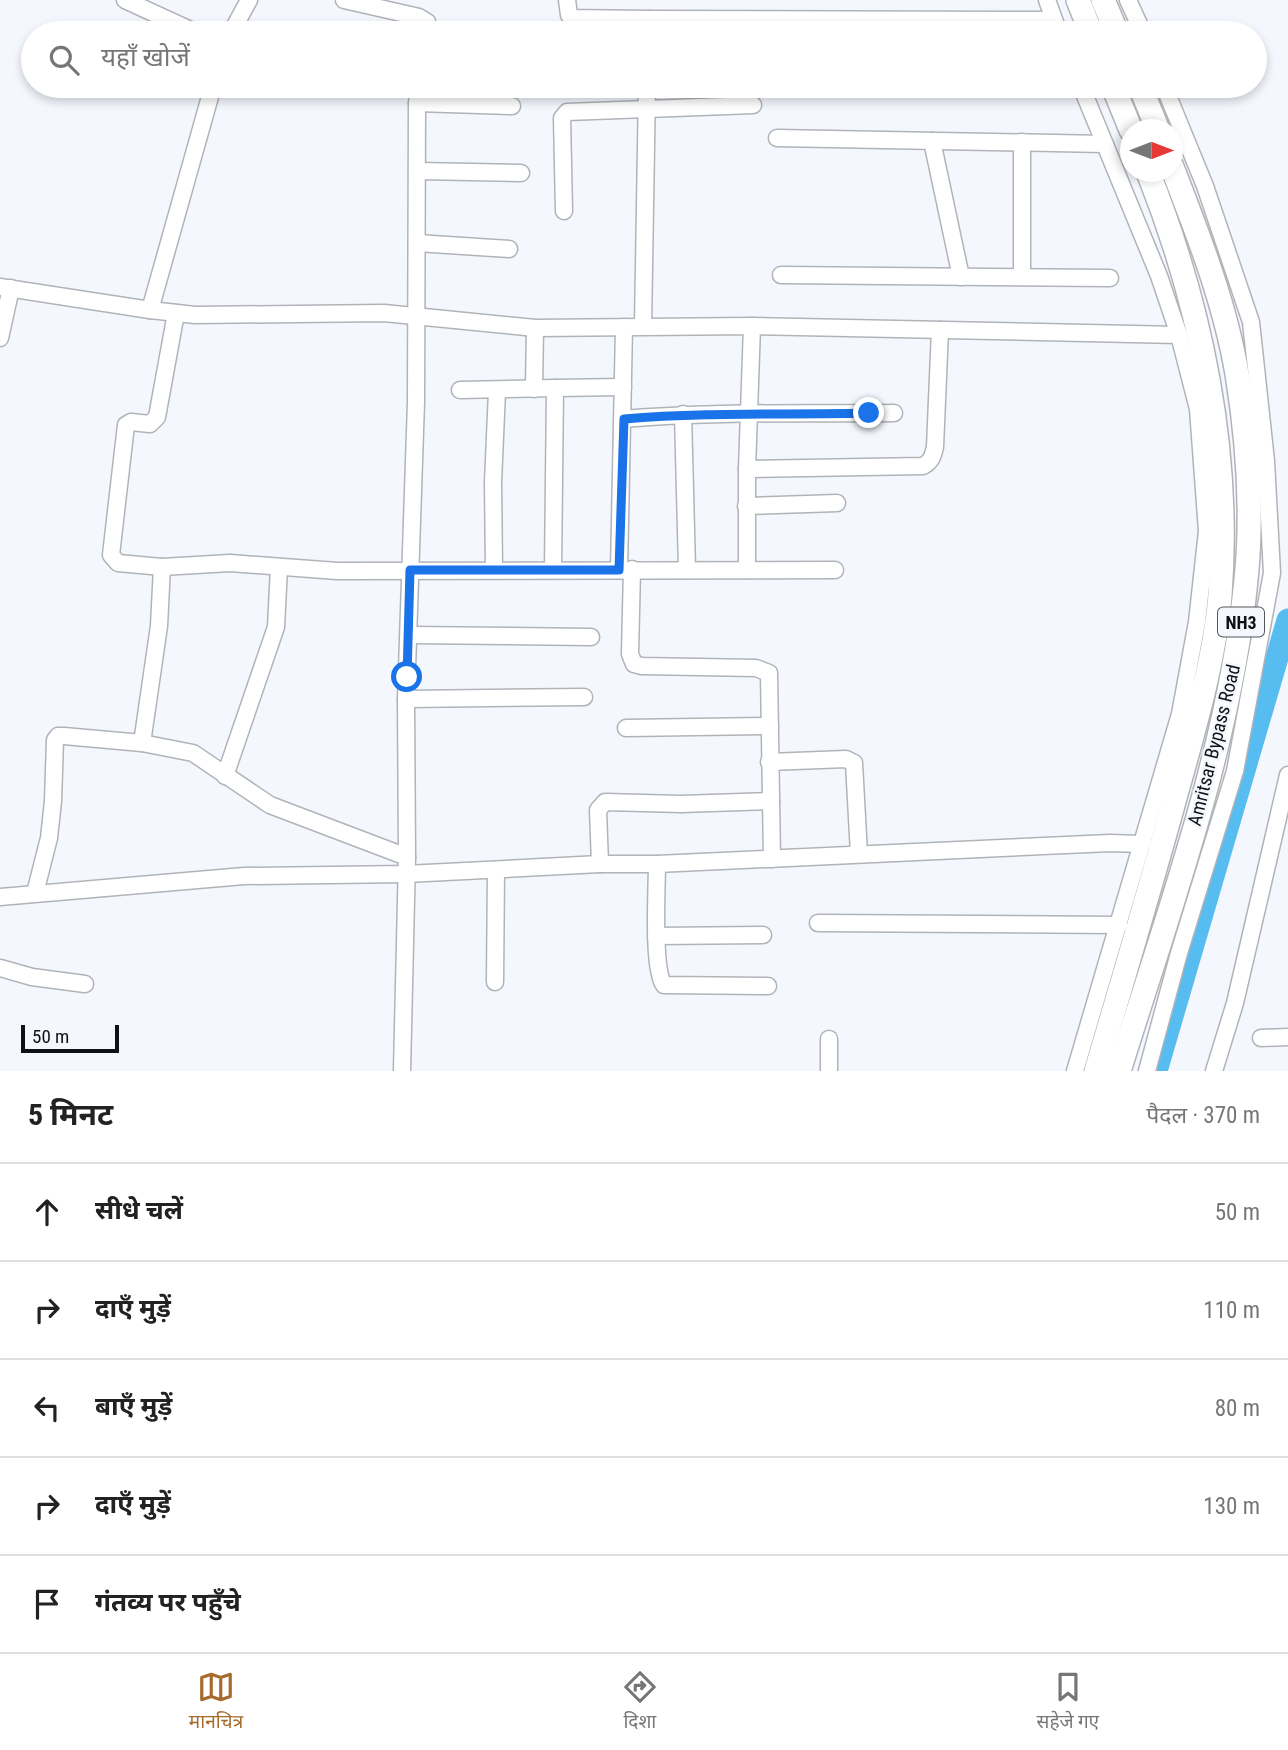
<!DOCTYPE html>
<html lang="hi">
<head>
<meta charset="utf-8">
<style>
  body { margin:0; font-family:"Roboto Condensed","Noto Sans Devanagari",sans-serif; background:#f2f2f2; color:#222 }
  .compass { position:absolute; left:1120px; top:119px; width:63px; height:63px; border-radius:50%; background:#fff; box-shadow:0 4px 10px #0003; rotate:90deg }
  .scale { position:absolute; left:21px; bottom:18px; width:98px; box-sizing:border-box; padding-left:7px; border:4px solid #101113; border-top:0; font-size:19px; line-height:24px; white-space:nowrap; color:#101113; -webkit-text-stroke:5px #f4f8fe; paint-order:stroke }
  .stop { position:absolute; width:21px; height:21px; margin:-16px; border:5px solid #1a73e8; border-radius:50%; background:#fff }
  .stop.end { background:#1a73e8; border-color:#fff; box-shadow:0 2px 7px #0008 }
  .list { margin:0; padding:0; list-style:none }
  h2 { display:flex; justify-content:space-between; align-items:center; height:91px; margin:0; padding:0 28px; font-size:30px }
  h2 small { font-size:23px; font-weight:400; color:#767676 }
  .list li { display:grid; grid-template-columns:46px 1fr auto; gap:21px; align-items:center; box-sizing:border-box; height:98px; padding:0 28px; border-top:2px solid #e0e0e0 }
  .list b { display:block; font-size:26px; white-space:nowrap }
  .list em { font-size:23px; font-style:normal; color:#767676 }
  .icon { flex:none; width:38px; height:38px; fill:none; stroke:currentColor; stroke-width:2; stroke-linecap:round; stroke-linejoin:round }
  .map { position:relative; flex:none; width:1288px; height:1071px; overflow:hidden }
  .search { position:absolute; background:#fff; box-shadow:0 4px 10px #0003; left:21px; right:21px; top:21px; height:77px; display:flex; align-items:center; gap:18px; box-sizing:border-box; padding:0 24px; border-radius:38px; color:#767676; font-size:26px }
  .sheet { height:581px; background:#fff }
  nav { display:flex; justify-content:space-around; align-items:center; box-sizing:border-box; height:98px; border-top:2px solid #e0e0e0; background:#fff; font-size:19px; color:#767676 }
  nav a { display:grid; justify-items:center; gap:4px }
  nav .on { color:#a66b2c }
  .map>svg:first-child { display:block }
</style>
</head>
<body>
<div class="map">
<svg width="1288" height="1071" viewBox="0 0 1288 1071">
  <rect width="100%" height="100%" fill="#f4f8fe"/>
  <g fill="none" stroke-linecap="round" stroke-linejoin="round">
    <polyline stroke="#57bdf1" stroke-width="23" points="1156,1071 1288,620"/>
    <defs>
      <g id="minor">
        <polyline points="125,0 197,33"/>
        <polyline points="344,0 419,17 427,22 427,33"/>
        <polyline points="567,0 569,15 572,18 649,19"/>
        <polyline points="1047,0 1059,33"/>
        <polyline points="1128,0 1143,33"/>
        <polyline points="231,33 249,0"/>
        <polyline points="648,33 649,19 1054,20"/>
        <polyline points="417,103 512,106"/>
        <polyline points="777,138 1105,144"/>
        <polyline points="932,141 961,277"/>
        <polyline points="1022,142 1022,277"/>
        <polyline points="418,171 521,173"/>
        <polyline points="564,211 562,118 567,112 753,105"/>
        <polyline points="417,243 509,249"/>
        <polyline points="781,275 1110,278"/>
        <polyline points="0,287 150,310 195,315 384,313 535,328 752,326 1179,335"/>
        <polyline points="150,310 213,86"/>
        <polyline points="176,313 157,417 150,424 131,422 126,425 111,555 118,563 162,567 230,563 337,571 835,570"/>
        <polyline points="643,326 647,86"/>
        <polyline points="0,338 11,288"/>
        <polyline points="555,388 623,387"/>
        <polyline points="534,389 535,328"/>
        <polyline points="460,390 555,388 553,570"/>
        <polyline points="683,414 687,569"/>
        <path d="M623,419C714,411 804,414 894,413"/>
        <path d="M747,469L923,466C931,462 933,456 935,447L940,330"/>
        <polyline points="746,506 837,503"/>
        <polyline points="632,569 630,654 634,664 642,666 756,668 769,673 772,859"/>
        <polyline points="494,570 493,482 497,391"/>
        <polyline points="619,570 624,327"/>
        <polyline points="747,570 747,469 752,326"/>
        <polyline points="409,635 591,637"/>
        <polyline points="406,699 584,697"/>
        <polyline points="626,728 770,726"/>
        <polyline points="142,743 159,626 162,567"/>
        <polyline points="769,762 846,759 854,763 859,854"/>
        <polyline points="225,776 276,627 279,567"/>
        <polyline points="600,864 598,810 605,802 681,804 771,801"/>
        <path d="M657,864C657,887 652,969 664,985L768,986"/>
        <polyline points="35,893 49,838 53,801 55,740 58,736 64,736 142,743 193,753 270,805 407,857"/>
        <polyline points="0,897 244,876 406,874 600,864 657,864 1110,843 1142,844"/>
        <polyline points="818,923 1119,925"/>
        <polyline points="656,936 763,935"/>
        <polyline points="0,968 32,977 85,984"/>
        <polyline points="495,982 496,870"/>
        <polyline points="1261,1038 1288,1037"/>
        <polyline points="829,1039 829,1071"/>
        <polyline points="402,1071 407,857 406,699 416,402 417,103 419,86"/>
        <polyline points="1075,1071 1180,714 1197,622 1207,531 1198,409 1179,335 1159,276 1081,86"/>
        <polyline points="1147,1071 1179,953 1235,771 1272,573 1266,461 1251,322 1205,186 1164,86"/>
        <polyline points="1214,1071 1235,1003 1288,775"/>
      </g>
      <g id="highway">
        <polyline points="1078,0 1091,33"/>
        <polyline points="1103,0 1117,33"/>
        <polyline points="1113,86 1131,130"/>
        <polyline points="1140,86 1158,130"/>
        <path d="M1096,1071C1124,976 1152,882 1178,787C1195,727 1215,656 1220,595C1231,451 1201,305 1148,172"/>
        <path d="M1119,1071C1168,913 1230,745 1246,580C1253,512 1248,442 1237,374C1225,303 1198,234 1172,167"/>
      </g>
    </defs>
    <use href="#minor" stroke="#b0b4b9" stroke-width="19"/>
    <use href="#highway" stroke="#b0b4b9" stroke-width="26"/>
    <use href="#minor" stroke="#fff" stroke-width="16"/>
    <use href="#highway" stroke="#fff" stroke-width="23"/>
  </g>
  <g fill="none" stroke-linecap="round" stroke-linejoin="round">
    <path stroke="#1a73e8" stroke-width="9" d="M407,677L410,570H619L624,419C707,412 786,415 869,413"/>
  </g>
  <g text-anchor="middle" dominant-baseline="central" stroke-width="5" stroke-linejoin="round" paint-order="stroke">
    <rect fill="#f4f8fe" stroke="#54565a" stroke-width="2" x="1218" y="607.5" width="46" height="29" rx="5"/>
    <g font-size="18" font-weight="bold" fill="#101113">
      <text x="1241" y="622">NH3</text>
    </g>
    <g font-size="19" fill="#101113" stroke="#f4f8fe">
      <text transform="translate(1214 745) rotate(-76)">Amritsar Bypass Road</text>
    </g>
  </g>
</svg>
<svg class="compass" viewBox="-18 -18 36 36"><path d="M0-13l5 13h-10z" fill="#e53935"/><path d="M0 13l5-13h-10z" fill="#767676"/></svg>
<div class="scale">50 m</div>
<div class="stop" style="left:407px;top:677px"></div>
<div class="stop end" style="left:869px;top:413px"></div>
<div class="search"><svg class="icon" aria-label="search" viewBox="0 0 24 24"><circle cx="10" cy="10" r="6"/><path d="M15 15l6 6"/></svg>यहाँ खोजें</div>
</div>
<section class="sheet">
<h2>5 मिनट<small>पैदल · 370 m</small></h2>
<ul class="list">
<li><svg class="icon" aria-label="ahead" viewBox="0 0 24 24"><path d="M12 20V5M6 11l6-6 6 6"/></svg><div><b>सीधे चलें</b></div><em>50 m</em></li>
<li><svg class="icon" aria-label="right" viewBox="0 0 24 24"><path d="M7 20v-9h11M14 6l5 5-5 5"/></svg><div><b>दाएँ मुड़ें</b></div><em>110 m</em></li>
<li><svg class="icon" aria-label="left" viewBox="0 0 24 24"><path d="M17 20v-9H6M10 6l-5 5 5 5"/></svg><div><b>बाएँ मुड़ें</b></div><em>80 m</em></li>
<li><svg class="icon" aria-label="right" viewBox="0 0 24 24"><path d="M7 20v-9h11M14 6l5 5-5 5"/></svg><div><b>दाएँ मुड़ें</b></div><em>130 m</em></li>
<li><svg class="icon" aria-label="arrive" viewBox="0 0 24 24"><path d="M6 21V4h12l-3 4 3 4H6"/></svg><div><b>गंतव्य पर पहुँचे</b></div></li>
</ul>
</section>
<nav>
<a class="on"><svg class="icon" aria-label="map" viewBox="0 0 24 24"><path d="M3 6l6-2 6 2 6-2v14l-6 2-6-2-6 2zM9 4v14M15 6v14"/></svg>मानचित्र</a>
<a><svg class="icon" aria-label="directions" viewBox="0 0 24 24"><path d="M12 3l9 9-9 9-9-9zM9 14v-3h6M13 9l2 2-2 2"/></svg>दिशा</a>
<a><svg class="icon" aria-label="saved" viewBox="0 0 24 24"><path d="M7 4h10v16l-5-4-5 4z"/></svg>सहेजे गए</a>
</nav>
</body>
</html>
